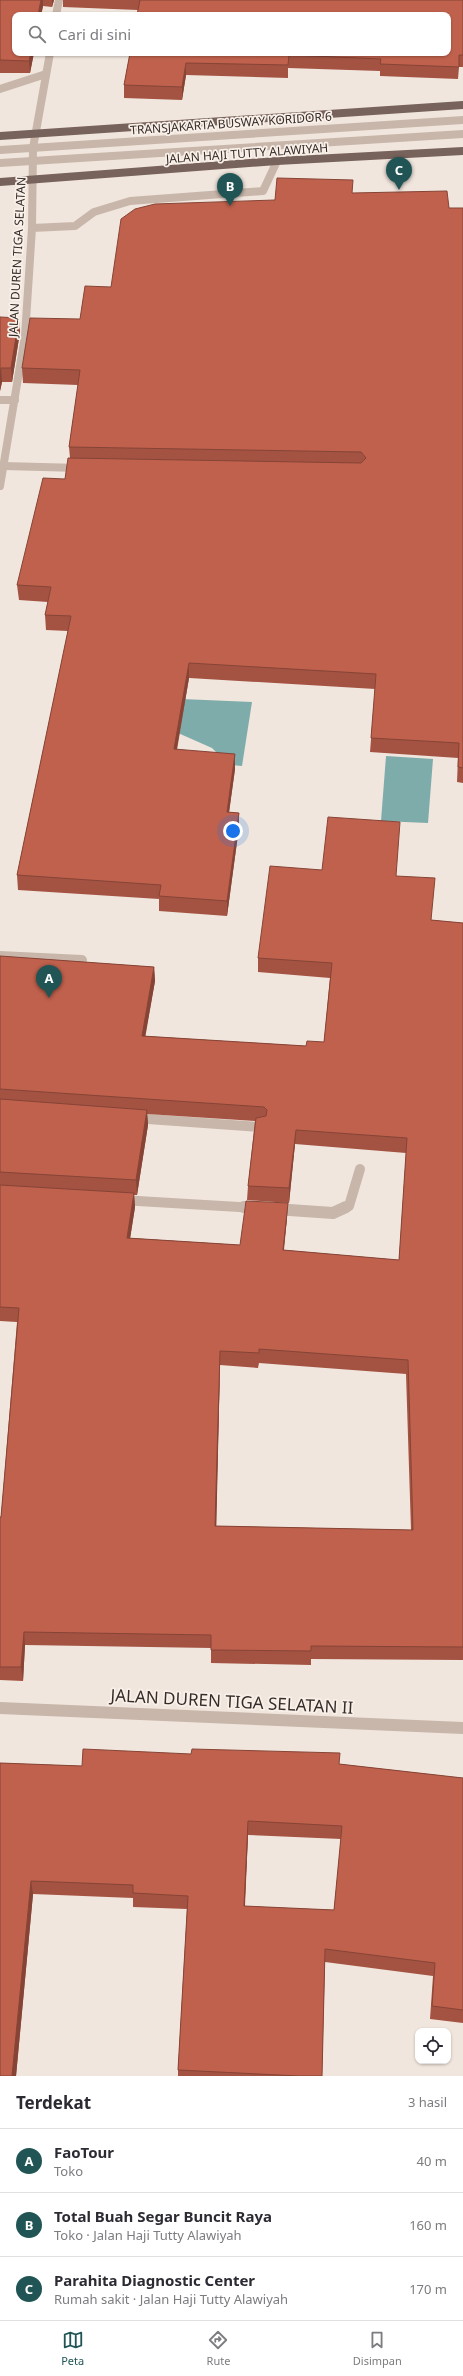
<!DOCTYPE html>
<html lang="id">
<head>
<meta charset="utf-8">
<style>
  body { margin:0; font-family:"Noto Sans",sans-serif; background:#f2f2f3; color:#2b2b33 }
  .controls { position:absolute; right:12px; bottom:12px; display:grid; overflow:hidden; border-radius:8px; box-shadow:0 1px 3px #0004 }
  .controls button { width:36px; height:36px; display:grid; place-items:center; padding:0; border:0; border-bottom:1px solid #e1e1e2; background:#fff; color:#2b2b33; font:20px sans-serif }
  .you { position:absolute; left:233px; top:831px; width:14px; height:14px; margin:-10px; border:3px solid #fff; border-radius:50%; background:#1a73e8; box-shadow:0 0 0 6px #1a73e833 }
  .badge { display:grid; place-items:center; width:26px; height:26px; border-radius:50%; background:#215555; color:#fff; font-size:13px; font-weight:700 }
  .pin { position:absolute; translate:-50% -33px; filter:drop-shadow(0 1px 2px #0008) }
  .pin::after { content:''; position:absolute; top:21px; width:14px; height:12px; background:inherit; clip-path:polygon(0 0,100% 0,50% 100%) }
  .list { margin:0; padding:0; list-style:none }
  h2 { display:flex; justify-content:space-between; align-items:center; height:52px; margin:0; padding:0 16px; font-size:17px }
  h2 small { font-size:13px; font-weight:400; color:#7c7c81 }
  .list li { display:grid; grid-template-columns:26px 1fr auto; gap:12px; align-items:center; box-sizing:border-box; height:64px; padding:0 16px; border-top:1px solid #e1e1e2 }
  .list b { display:block; font-size:15px; white-space:nowrap }
  .list p { margin:0; font-size:13px; white-space:nowrap; color:#7c7c81 }
  .list em { font-size:13px; font-style:normal; color:#7c7c81 }
  .icon { flex:none; width:22px; height:22px; fill:none; stroke:currentColor; stroke-width:2; stroke-linecap:round; stroke-linejoin:round }
  .map { position:relative; flex:none; width:463px; height:2076px; overflow:hidden }
  .search { position:absolute; background:#fff; box-shadow:0 1px 3px #0004; left:12px; right:12px; top:12px; height:44px; display:flex; align-items:center; gap:10px; box-sizing:border-box; padding:0 14px; border-radius:8px; color:#7c7c81; font-size:15px }
  .sheet { height:244px; background:#fff }
  nav { display:flex; justify-content:space-around; align-items:center; box-sizing:border-box; height:56px; border-top:1px solid #e1e1e2; background:#fff; font-size:11px; color:#7c7c81 }
  nav a { display:grid; justify-items:center; gap:2px }
  nav .on { color:#215555 }
  .map>svg:first-child { display:block }
</style>
</head>
<body>
<div class="map">
<svg width="463" height="2076" viewBox="0 0 463 2076">
  <rect width="100%" height="100%" fill="#f1e6dd"/>
  <g fill="#7eacab">
    <polygon points="182,699 252,702 242,766 220,764 220,756 212,748 178,733"/>
    <polygon points="386,756 433,759 428,823 381,821"/>
  </g>
  <g fill="none" stroke-linecap="round" stroke-linejoin="round">
    <g stroke="#c8b6aa" stroke-width="8">
      <polyline points="56,15 59,0"/>
      <polyline points="0,89 46,74"/>
      <polyline points="0,150 463,120"/>
      <polyline points="0,163 463,134"/>
      <polyline points="32,228 75,226 94,212 130,201 263,191 277,161"/>
      <polyline points="0,400 15,400"/>
      <polyline points="3,466 80,468"/>
      <polyline points="0,486 25,336 32,228 33,148 50,53"/>
    </g>
    <g stroke="#c8b6aa" stroke-width="10">
      <polyline points="0,956 82,960"/>
      <polyline points="134,1118 261,1127"/>
      <polyline points="121,1200 257,1208"/>
      <polyline points="344,1208 349,1206 360,1169"/>
    </g>
    <g stroke="#c8b6aa" stroke-width="12">
      <polyline points="244,1207 257,1208"/>
      <polyline points="275,1209 333,1213 346,1207"/>
      <polyline points="0,1708 463,1728"/>
    </g>
    <g stroke="#77635b" stroke-width="8">
      <polyline points="0,136 463,105"/>
      <polyline points="0,182 277,161 463,151"/>
    </g>
  </g>
  <g fill="#a45342" fill-rule="evenodd">
    <polygon points="0,0 54,0 52,7 43,6 30,73 0,73"/>
    <polygon points="63,0 463,0 463,67 459,67 458,79 380,76 380,71 288,68 288,78 186,75 182,100 124,98 124,85 138,10 63,7"/>
    <polygon points="353,193 449,208 463,208 463,783 457,782 458,758 370,752 375,689 189,678 177,750 235,754 235,769 229,812 239,813 239,827 227,916 159,911 159,899 18,890 17,875 68,631 46,630 45,615 48,602 19,600 17,585 65,479 70,458 69,447 78,385 23,383 22,368 80,319 111,287 275,200"/>
    <polygon points="0,317 20,332 12,382 2,382 0,391"/>
    <path d="M396,876L431,920L463,923V1660L311,1659V1665L211,1663V1648L25,1645L23,1681L0,1680V1517H1L17,1322L0,1321V956L154,967L155,981L145,1036L306,1046L324,1042L330,978L258,972V958ZM147,1114L255,1121L248,1186L247,1200L289,1203L295,1144L406,1153L399,1260L284,1250L287,1218L240,1245L130,1238L135,1207L134,1195H137L148,1125ZM259,1363L406,1374L411,1530L216,1526L220,1365L258,1368Z"/>
    <path d="M0,1763L82,1766L339,1764L463,1778V2023L430,2019L433,1976L325,1962L322,2076H178V2070L187,1909L133,1907V1898L33,1894L16,2076H0ZM248,1835L341,1839L334,1910L245,1906Z"/>
  </g>
  <g fill="#864436">
    <polygon points="41,0 43,0 43,6 41,15 38,15"/>
    <polygon points="52,0 54,0 52,7"/>
    <polygon points="31,53 34,53 30,73 29,61"/>
    <polygon points="186,63 186,75 182,100 182,87"/>
    <polygon points="19,318 20,332 12,382 11,368"/>
    <polygon points="1,368 2,382 0,391 0,373"/>
    <polygon points="189,663 189,678 174,764 174,749"/>
    <polygon points="235,754 235,769 227,827 227,812"/>
    <polygon points="239,813 239,827 227,916 227,901"/>
    <polygon points="154,967 155,981 143,1050 142,1036"/>
    <polygon points="147,1110 148,1125 137,1195 136,1180"/>
    <polygon points="296,1130 295,1144 289,1203 289,1188"/>
    <polygon points="134,1193 135,1207 128,1252 127,1238"/>
    <polygon points="288,1203 287,1218 282,1264 283,1250"/>
    <polygon points="220,1351 220,1365 216,1540 215,1526"/>
    <polygon points="24,1632 25,1645 23,1681 21,1667"/>
    <polygon points="248,1821 248,1835 244,1919 244,1906"/>
    <polygon points="31,1881 33,1894 16,2076 12,2076"/>
  </g>
  <g fill="#bf614d" stroke="#864436" fill-rule="evenodd">
    <polygon points="0,0 41,0 38,15 15,15 15,53 31,53 29,61 0,60"/>
    <polygon points="140,0 463,0 463,55 459,55 459,67 380,64 381,59 289,55 288,65 186,63 182,87 124,85 130,53 448,53 448,15 137,15"/>
    <polygon points="277,178 353,180 352,193 447,191 449,208 463,208 463,768 458,767 459,743 371,738 376,674 189,663 174,749 235,754 227,812 239,813 227,901 159,896 161,885 17,875 71,616 45,615 51,587 17,585 43,478 65,479 68,458 361,463 366,458 361,452 69,447 80,370 22,368 30,318 80,319 85,286 111,287 121,219 135,209 155,204 275,200"/>
    <polygon points="0,317 19,318 11,368 1,368 0,373"/>
    <path d="M328,817L400,822L396,876L435,878L431,920L463,923V1647L311,1646V1651L211,1650V1635L24,1632L21,1667H0V1517H1L19,1308L0,1307V1185L134,1193L127,1238L240,1245L246,1201L288,1203L283,1250L399,1260L407,1138L296,1130L289,1188L248,1186L256,1118L266,1116L267,1110L264,1107L0,1089V956L154,967L142,1036L306,1046L307,1041L324,1042L332,963L258,958L270,866L322,870ZM259,1349L408,1360L413,1530L215,1526L220,1351L259,1353Z"/>
    <polygon points="0,1099 147,1110 136,1180 0,1172"/>
    <path d="M83,1749L191,1754L192,1749L340,1753L339,1764L463,1778V2010L432,2006L435,1963L325,1949L322,2076H299L178,2070L188,1896L133,1893V1885L31,1881L12,2076H0V1763L82,1766ZM248,1821L342,1826L334,1910L244,1906Z"/>
  </g>
  <g text-anchor="middle" dominant-baseline="central" stroke-width="3.5" stroke-linejoin="round" paint-order="stroke">
    <g font-size="12" fill="#362c29" stroke="#f9f1e9">
      <text transform="translate(231 123) rotate(-4)">TRANSJAKARTA BUSWAY KORIDOR 6</text>
      <text transform="translate(247 153) rotate(-4)">JALAN HAJI TUTTY ALAWIYAH</text>
      <text transform="translate(17 257) rotate(-87)">JALAN DUREN TIGA SELATAN</text>
    </g>
    <g font-size="17" fill="#362c29" stroke="#f9f1e9">
      <text transform="translate(232 1701) rotate(3)">JALAN DUREN TIGA SELATAN II</text>
    </g>
  </g>
</svg>
<div class="controls">
<button><svg class="icon" aria-label="locate" viewBox="0 0 24 24"><circle cx="12" cy="12" r="6"/><path d="M12 2v4M12 18v4M2 12h4M18 12h4"/></svg></button>
</div>
<div class="you"></div>
<div class="pin badge" style="left:49px;top:998px">A</div>
<div class="pin badge" style="left:230px;top:206px">B</div>
<div class="pin badge" style="left:399px;top:190px">C</div>
<div class="search"><svg class="icon" aria-label="search" viewBox="0 0 24 24"><circle cx="10" cy="10" r="6"/><path d="M15 15l6 6"/></svg>Cari di sini</div>
</div>
<section class="sheet">
<h2>Terdekat<small>3 hasil</small></h2>
<ul class="list">
<li><span class="badge">A</span><div><b>FaoTour</b><p>Toko</p></div><em>40 m</em></li>
<li><span class="badge">B</span><div><b>Total Buah Segar Buncit Raya</b><p>Toko · Jalan Haji Tutty Alawiyah</p></div><em>160 m</em></li>
<li><span class="badge">C</span><div><b>Parahita Diagnostic Center</b><p>Rumah sakit · Jalan Haji Tutty Alawiyah</p></div><em>170 m</em></li>
</ul>
</section>
<nav>
<a class="on"><svg class="icon" aria-label="map" viewBox="0 0 24 24"><path d="M3 6l6-2 6 2 6-2v14l-6 2-6-2-6 2zM9 4v14M15 6v14"/></svg>Peta</a>
<a><svg class="icon" aria-label="directions" viewBox="0 0 24 24"><path d="M12 3l9 9-9 9-9-9zM9 14v-3h6M13 9l2 2-2 2"/></svg>Rute</a>
<a><svg class="icon" aria-label="saved" viewBox="0 0 24 24"><path d="M7 4h10v16l-5-4-5 4z"/></svg>Disimpan</a>
</nav>
</body>
</html>
